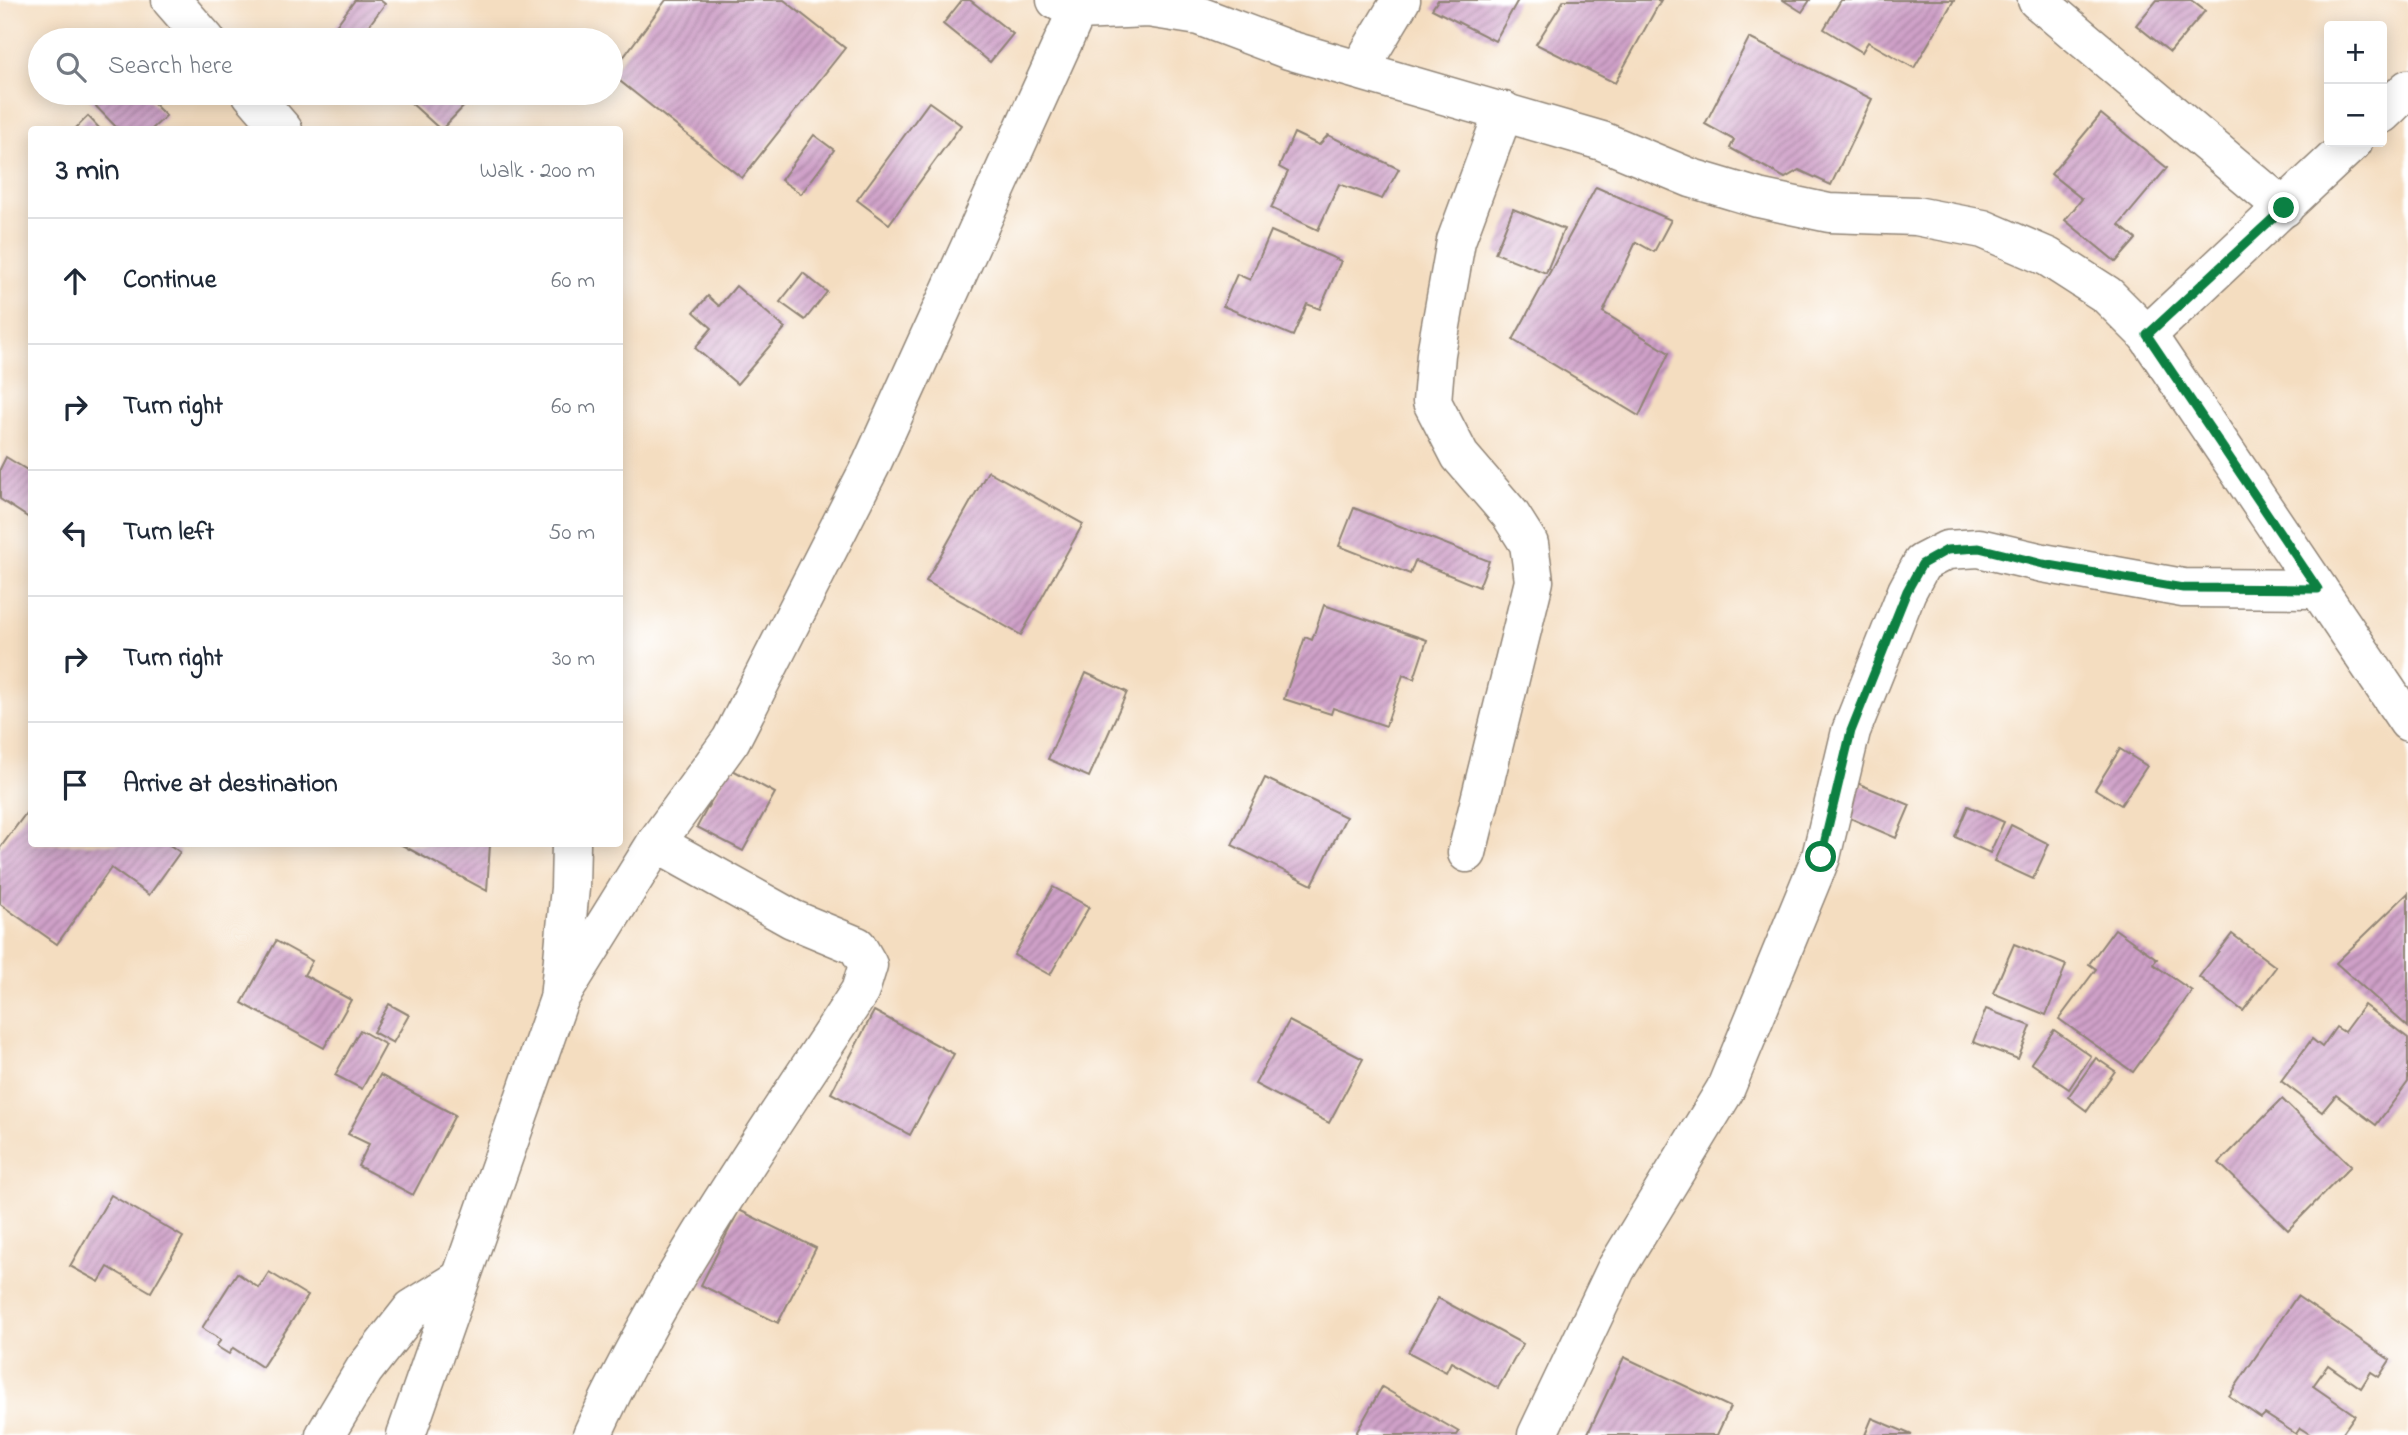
<!DOCTYPE html>
<html lang="en">
<head>
<meta charset="utf-8">
<style>
  body { margin:0; font-family:"Indie Flower",sans-serif; background:#f6f6f7; color:#1f2937 }
  .controls { position:absolute; right:21px; top:21px; display:grid; overflow:hidden; border-radius:7px; box-shadow:0 4px 18px #0003 }
  .controls button { width:63px; height:63px; display:grid; place-items:center; padding:0; border:0; border-bottom:2px solid #e0e1e3; background:#fff; color:#1f2937; font:35px sans-serif }
  .stop { position:absolute; width:21px; height:21px; margin:-16px; border:5px solid #0b8043; border-radius:50%; background:#fff }
  .stop.end { background:#0b8043; border-color:#fff; box-shadow:0 2px 7px #0008 }
  .list { margin:0; padding:0; list-style:none }
  h2 { display:flex; justify-content:space-between; align-items:center; height:91px; margin:0; padding:0 28px; font-size:30px }
  h2 small { font-size:23px; font-weight:400; color:#747a83 }
  .list li { display:grid; grid-template-columns:46px 1fr auto; gap:21px; align-items:center; box-sizing:border-box; height:126px; padding:0 28px; border-top:2px solid #e0e1e3 }
  .list b { display:block; font-size:26px; white-space:nowrap }
  .list em { font-size:23px; font-style:normal; color:#747a83 }
  .icon { flex:none; width:38px; height:38px; fill:none; stroke:currentColor; stroke-width:2; stroke-linecap:round; stroke-linejoin:round }
  .map { position:relative; flex:none; width:2408px; height:1435px; overflow:hidden }
  .search { position:absolute; background:#fff; box-shadow:0 4px 18px #0003; left:28px; top:28px; width:595px; height:77px; display:flex; align-items:center; gap:18px; box-sizing:border-box; padding:0 24px; border-radius:38px; color:#747a83; font-size:26px }
  .panel { position:absolute; background:#fff; box-shadow:0 4px 18px #0003; left:28px; top:126px; width:595px; height:721px; border-radius:7px }
  .map>svg:first-child { display:block }
</style>
</head>
<body>
<div class="map">
<svg width="2408" height="1435" viewBox="0 0 2408 1435">
  <defs>
    <pattern id="building-hatch" width="6" height="6" patternUnits="userSpaceOnUse" patternTransform="scale(1.75)"><rect width="6" height="6" fill="#cfa0c8"/><path d="M-1 1l2-2M0 6l6-6M5 7l2-2" fill="none" stroke="#a883a3"/></pattern>
  </defs>
  <rect width="100%" height="100%" fill="#fff"/>
  <filter id="ink" filterUnits="userSpaceOnUse"><feTurbulence type="fractalNoise" baseFrequency=".0143" numOctaves="2"/><feDisplacementMap in="SourceGraphic" scale="14" xChannelSelector="R" yChannelSelector="G"/><feConvolveMatrix kernelMatrix="1 2 1 2 8 2 1 2 1" color-interpolation-filters="sRGB"/></filter>
  <filter id="wash" filterUnits="userSpaceOnUse"><feTurbulence type="fractalNoise" baseFrequency=".00686" numOctaves="4" result="noise"/><feDisplacementMap in="SourceGraphic" scale="28" xChannelSelector="R" yChannelSelector="G"/><feGaussianBlur stdDeviation="1.57" result="paint"/><feColorMatrix in="noise" values="0 0 0 0 0 0 0 0 0 0 0 0 0 0 0 0 0 1.4 0 .05"/><feComposite in="paint" operator="in"/></filter>
  <g filter="url(#wash)">
    <rect width="100%" height="100%" fill="#f4ddc0"/>
    <g id="blocks">
      <g fill="url(#building-hatch)">
        <polygon points="355,0 380,0 385,4 358,40 339,40 330,34"/>
        <polygon points="666,0 784,0 845,48 742,178 611,74"/>
        <polygon points="962,0 970,0 1013,34 990,62 943,24"/>
        <polygon points="1438,0 1518,0 1495,41 1432,9"/>
        <polygon points="1564,0 1661,0 1615,83 1536,44"/>
        <polygon points="1783,0 1810,0 1802,12"/>
        <polygon points="1841,0 1954,0 1914,68 1868,42 1862,52 1824,29"/>
        <polygon points="2157,0 2191,0 2205,11 2170,52 2136,25"/>
        <polygon points="1749,38 1872,99 1831,185 1799,170 1785,178 1730,148 1734,140 1705,124"/>
        <polygon points="83,93 143,93 166,116 151,130 119,130"/>
        <polygon points="400,93 460,93 469,101 441,130"/>
        <polygon points="929,102 961,125 889,224 857,200"/>
        <polygon points="2101,114 2167,168 2119,225 2136,239 2116,262 2065,220 2082,199 2051,174"/>
        <polygon points="88,116 101,130 74,130"/>
        <polygon points="1294,133 1319,145 1328,135 1399,169 1382,199 1339,184 1318,230 1271,208 1288,172 1279,167"/>
        <polygon points="814,135 834,150 801,194 781,180"/>
        <polygon points="1596,187 1671,220 1654,252 1636,242 1603,312 1669,353 1639,416 1513,340"/>
        <polygon points="1513,209 1564,229 1546,273 1495,253"/>
        <polygon points="1271,231 1341,261 1320,309 1307,304 1293,336 1223,306 1237,274 1250,280"/>
        <polygon points="803,273 827,292 805,320 780,302"/>
        <polygon points="736,286 785,328 737,384 695,348 712,328 694,312 708,296 719,306"/>
        <polygon points="6,457 32,473 32,520 0,499 0,469"/>
        <polygon points="988,471 1083,524 1021,635 926,581"/>
        <polygon points="1354,508 1489,561 1479,587 1415,561 1410,574 1339,546"/>
        <polygon points="1324,605 1427,640 1414,679 1403,675 1386,726 1333,708 1331,714 1284,699 1305,637 1312,640"/>
        <polygon points="1086,673 1127,692 1089,777 1048,759"/>
        <polygon points="2120,749 2147,766 2121,805 2095,789"/>
        <polygon points="729,768 775,793 743,851 697,827"/>
        <polygon points="1265,778 1346,817 1312,885 1232,845"/>
        <polygon points="1857,783 1910,805 1896,838 1843,815"/>
        <polygon points="32,805 32,844 168,844 180,852 149,895 111,868 57,944 0,904 0,848"/>
        <polygon points="1968,806 2004,822 1990,853 1955,837"/>
        <polygon points="2011,825 2049,844 2033,879 1994,861"/>
        <polygon points="400,844 490,844 487,891"/>
        <polygon points="1053,887 1089,907 1050,975 1014,955"/>
        <polygon points="2408,893 2408,1027 2336,963"/>
        <polygon points="2115,929 2157,959 2153,964 2192,991 2133,1072 2059,1019 2096,969 2089,964"/>
        <polygon points="2232,934 2276,967 2243,1011 2199,977"/>
        <polygon points="276,941 312,961 304,975 351,1000 324,1048 242,1003"/>
        <polygon points="2014,944 2066,965 2046,1015 1993,993"/>
        <polygon points="389,1004 409,1015 393,1043 373,1032"/>
        <polygon points="2364,1005 2408,1038 2408,1082 2376,1125 2336,1095 2322,1112 2281,1081 2312,1039 2322,1047 2336,1027 2344,1032"/>
        <polygon points="1986,1009 2031,1026 2018,1059 1973,1042"/>
        <polygon points="874,1011 954,1054 910,1135 831,1093"/>
        <polygon points="1289,1021 1363,1059 1329,1123 1255,1084"/>
        <polygon points="360,1030 386,1045 362,1089 335,1075"/>
        <polygon points="2054,1030 2091,1056 2069,1089 2031,1063"/>
        <polygon points="2096,1058 2115,1071 2087,1111 2068,1097"/>
        <polygon points="380,1075 455,1115 413,1195 358,1166 369,1144 348,1134"/>
        <polygon points="2282,1099 2351,1166 2288,1230 2219,1163"/>
        <polygon points="111,1195 183,1237 151,1292 108,1267 99,1282 70,1266"/>
        <polygon points="739,1210 816,1248 778,1323 701,1285"/>
        <polygon points="269,1272 308,1296 262,1367 233,1348 229,1354 216,1346 221,1340 202,1328 237,1273 259,1288"/>
        <polygon points="2297,1296 2390,1360 2379,1377 2371,1372 2361,1388 2328,1365 2313,1386 2355,1415 2341,1435 2311,1435 2300,1428 2296,1434 2265,1414 2261,1418 2229,1396"/>
        <polygon points="1438,1298 1523,1344 1498,1388 1451,1362 1446,1372 1408,1352"/>
        <polygon points="1624,1357 1730,1407 1717,1435 1587,1435"/>
        <polygon points="1382,1387 1459,1432 1457,1435 1355,1435"/>
        <polygon points="1872,1418 1912,1435 1865,1435"/>
      </g>
    </g>
  </g>
  <g filter="url(#ink)">
    <use href="#blocks" fill-opacity="0" stroke="#908476" stroke-width="2"/>
    <g fill="none" stroke-linecap="round" stroke-linejoin="round">
      <defs>
        <g id="minor">
          <polyline points="1056,0 1077,11 1148,8 1199,16 1289,50 1602,141 1691,178 1758,198 1829,213 1916,216 1983,229 2048,257 2107,295 2147,335 2408,722"/>
          <polyline points="2037,0 2284,208"/>
          <polyline points="1359,70 1401,0"/>
          <polyline points="2382,114 2408,89"/>
          <polyline points="2147,335 2353,142"/>
          <polyline points="1467,853 1534,581 1529,544 1510,514 1460,456 1432,402 1436,354 1456,241 1504,111"/>
          <polyline points="559,999 656,843 731,740 872,463 1077,11"/>
          <polyline points="325,1435 364,1370 412,1309 457,1281"/>
          <path d="M592,1435C664,1278 766,1135 860,991L868,965L857,946L792,919L656,843"/>
          <polyline points="1537,1435 1616,1269 1725,1090 1821,857 1851,731 1907,591 1922,563 1947,550 1979,548 2043,563 2183,588 2318,589"/>
        </g>
        <g id="secondary">
          <polyline points="171,0 206,40"/>
          <polyline points="251,93 283,130"/>
          <polyline points="406,1435 559,999 570,888 571,844"/>
        </g>
      </defs>
      <use href="#minor" stroke="#908476" stroke-width="41"/>
      <use href="#secondary" stroke="#908476" stroke-width="41"/>
      <use href="#minor" stroke="#fff" stroke-width="38"/>
      <use href="#secondary" stroke="#fff" stroke-width="38"/>
    </g>
  </g>
  <g fill="none" stroke-linecap="round" stroke-linejoin="round" filter="url(#ink)">
    <polyline stroke="#0b8043" stroke-width="9" points="1821,857 1851,731 1907,591 1922,564 1947,550 1979,548 2043,564 2183,588 2318,589 2147,335 2284,208"/>
  </g>
</svg>
<div class="controls">
<button>+</button>
<button>−</button>
</div>
<div class="stop" style="left:1821px;top:857px"></div>
<div class="stop end" style="left:2284px;top:208px"></div>
<div class="search"><svg class="icon" aria-label="search" viewBox="0 0 24 24"><circle cx="10" cy="10" r="6"/><path d="M15 15l6 6"/></svg>Search here</div>
<section class="panel">
<h2>3 min<small>Walk · 200 m</small></h2>
<ul class="list">
<li><svg class="icon" aria-label="ahead" viewBox="0 0 24 24"><path d="M12 20V5M6 11l6-6 6 6"/></svg><div><b>Continue</b></div><em>60 m</em></li>
<li><svg class="icon" aria-label="right" viewBox="0 0 24 24"><path d="M7 20v-9h11M14 6l5 5-5 5"/></svg><div><b>Turn right</b></div><em>60 m</em></li>
<li><svg class="icon" aria-label="left" viewBox="0 0 24 24"><path d="M17 20v-9H6M10 6l-5 5 5 5"/></svg><div><b>Turn left</b></div><em>50 m</em></li>
<li><svg class="icon" aria-label="right" viewBox="0 0 24 24"><path d="M7 20v-9h11M14 6l5 5-5 5"/></svg><div><b>Turn right</b></div><em>30 m</em></li>
<li><svg class="icon" aria-label="arrive" viewBox="0 0 24 24"><path d="M6 21V4h12l-3 4 3 4H6"/></svg><div><b>Arrive at destination</b></div></li>
</ul>
</section>
</div>
</body>
</html>
